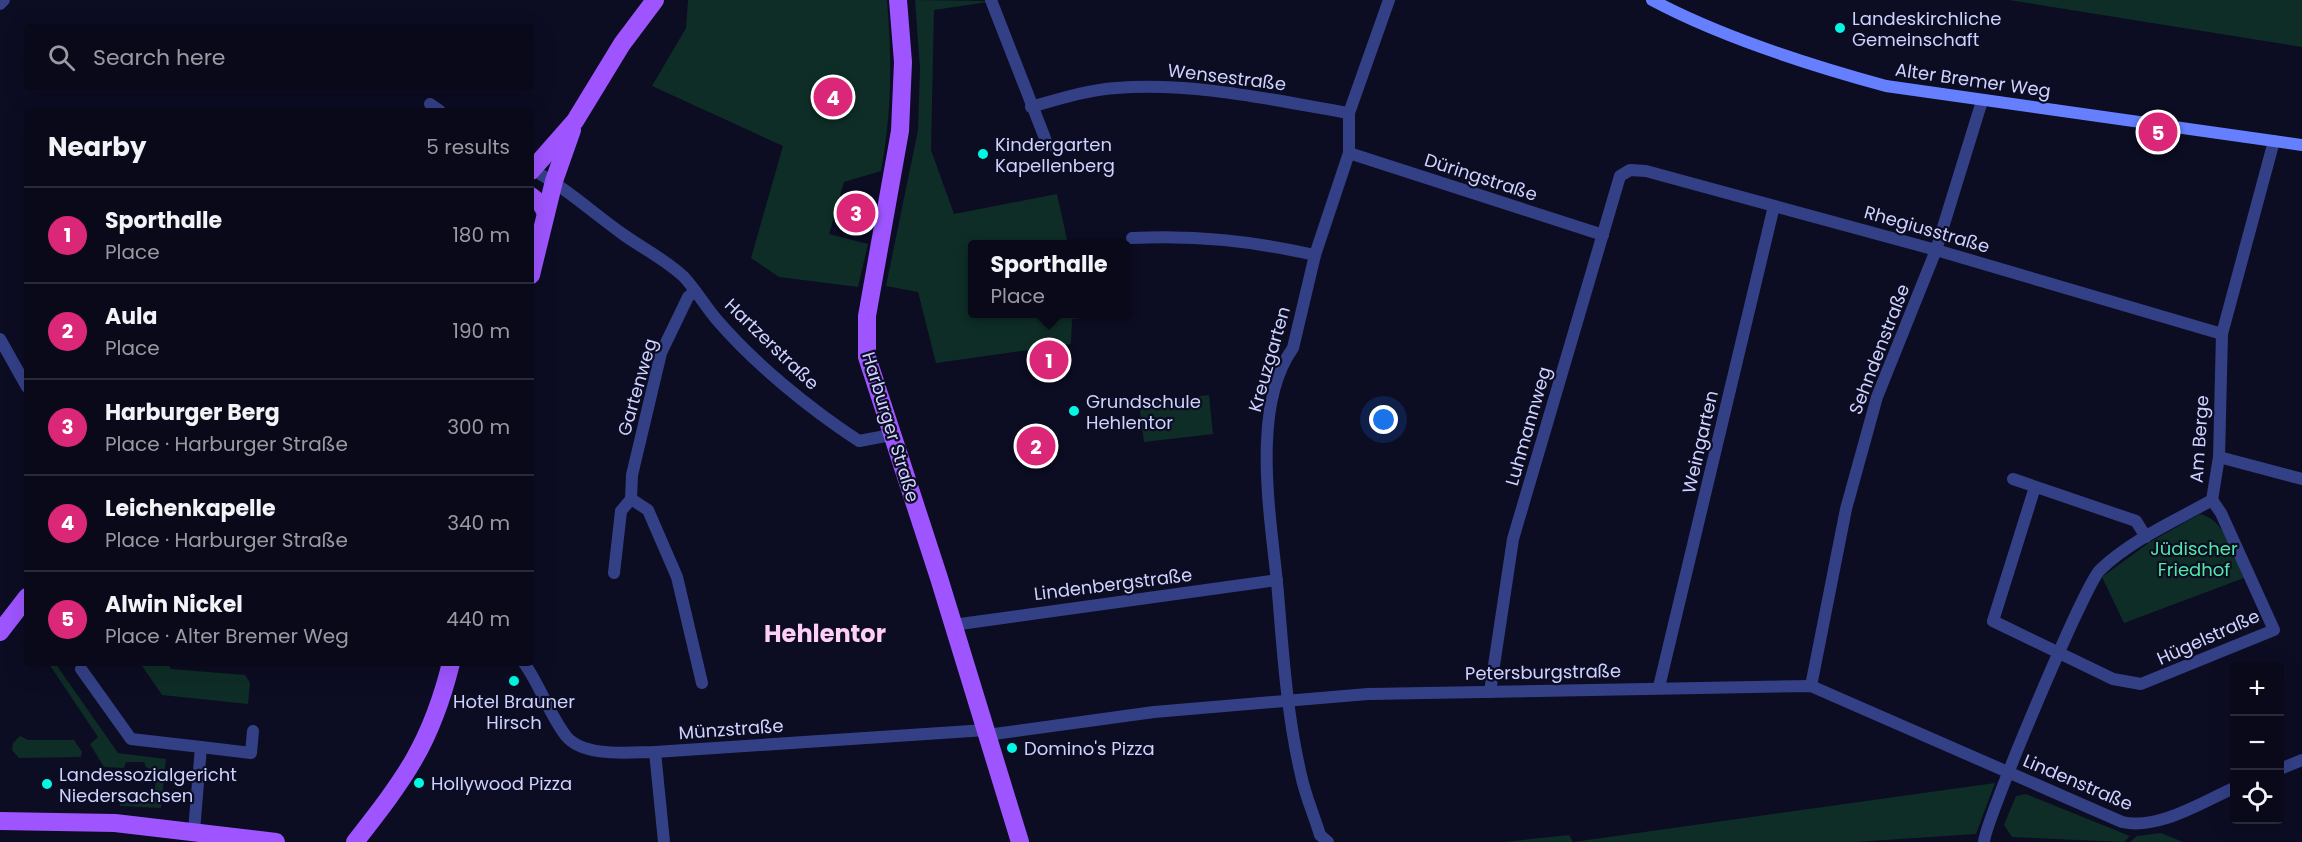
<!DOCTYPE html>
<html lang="en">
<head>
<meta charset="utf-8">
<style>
  body { margin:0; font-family:Poppins,sans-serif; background:#171727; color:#f1f3f6 }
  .controls { position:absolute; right:18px; bottom:18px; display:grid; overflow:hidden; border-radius:6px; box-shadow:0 6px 24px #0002 }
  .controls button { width:54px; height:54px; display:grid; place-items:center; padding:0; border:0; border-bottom:2px solid #292a39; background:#09091a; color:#f1f3f6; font:30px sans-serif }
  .you { position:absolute; left:1384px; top:420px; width:21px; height:21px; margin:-15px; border:4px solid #fff; border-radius:50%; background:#1a73e8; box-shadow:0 0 0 9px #1a73e833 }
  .badge { display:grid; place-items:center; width:39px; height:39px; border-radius:50%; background:#db2777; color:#fff; font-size:20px; font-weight:700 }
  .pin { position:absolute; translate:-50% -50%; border:3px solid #fff; box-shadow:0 2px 6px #0006 }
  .popup { position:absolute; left:968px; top:240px; width:162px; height:78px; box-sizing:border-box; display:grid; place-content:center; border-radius:6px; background:#09091a; filter:drop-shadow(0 2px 4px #0005); font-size:20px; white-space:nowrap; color:#999aa2 }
  .popup b { font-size:22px; color:#f1f3f6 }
  .popup::after { content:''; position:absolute; left:50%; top:100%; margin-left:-12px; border:12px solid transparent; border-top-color:#09091a }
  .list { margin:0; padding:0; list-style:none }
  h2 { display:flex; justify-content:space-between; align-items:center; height:78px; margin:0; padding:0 24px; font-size:26px }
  h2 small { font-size:20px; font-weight:400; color:#999aa2 }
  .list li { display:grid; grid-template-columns:39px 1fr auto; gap:18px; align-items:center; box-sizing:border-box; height:96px; padding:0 24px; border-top:2px solid #292a39 }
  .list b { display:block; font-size:22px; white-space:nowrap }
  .list p { margin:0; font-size:20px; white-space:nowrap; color:#999aa2 }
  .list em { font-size:20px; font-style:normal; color:#999aa2 }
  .icon { flex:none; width:33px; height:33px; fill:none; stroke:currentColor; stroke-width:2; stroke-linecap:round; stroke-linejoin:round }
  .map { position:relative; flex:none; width:2302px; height:842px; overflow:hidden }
  .search { position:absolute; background:#09091a; box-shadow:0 6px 24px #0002; left:24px; top:24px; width:510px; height:66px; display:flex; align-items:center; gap:15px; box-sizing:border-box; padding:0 21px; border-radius:6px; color:#999aa2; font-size:22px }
  .panel { position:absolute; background:#09091a; box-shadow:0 6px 24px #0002; left:24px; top:108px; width:510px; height:558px; border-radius:6px }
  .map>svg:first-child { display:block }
</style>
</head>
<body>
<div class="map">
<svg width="2302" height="842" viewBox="0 0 2302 842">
  <rect width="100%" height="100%" fill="#0c0c23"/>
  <g fill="#0e2d26">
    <path d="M688,0H887C892,60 892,111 881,171L844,182L829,234L868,244L858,287L779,277L751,258L783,146L652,86L686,28Z"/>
    <polygon points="915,0 995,1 934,10 931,150 954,214 1057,194 1068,244 972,244 972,314 1094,314 1094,317 1072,319 1071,344 936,363 918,292 886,286 918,130 920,69"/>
    <polygon points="2009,0 2302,0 2302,47"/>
    <polygon points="1209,395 1213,434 1144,442 1139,403"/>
    <path d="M2200,514C2226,520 2234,556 2244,578L2124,623L2102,577L2150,542Z"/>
    <polygon points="55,663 118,753 166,759 161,808 120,806 119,796 154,796 157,773 146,767 144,762 126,762 124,768 104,767 90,744 98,737 49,664"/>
    <polygon points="140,663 167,663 171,669 245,675 250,683 248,704 162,695"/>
    <polygon points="20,736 28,740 74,740 82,752 81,757 19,758 12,750 13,743"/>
    <polygon points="1995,783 1976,834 1855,842 1504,842 1569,835 1573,842"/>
    <polygon points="2026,794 2130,836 2124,842 2012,837 2004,825 2016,796"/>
    <polygon points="2161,833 2183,842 2130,842 2137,836"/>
  </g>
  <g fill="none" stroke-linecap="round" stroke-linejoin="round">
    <g stroke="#334086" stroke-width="12">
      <polyline points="991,0 1048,146"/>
      <polyline points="0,4 4,0"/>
      <polyline points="430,104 440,111"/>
      <path d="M1031,107C1059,99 1087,90 1116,88C1195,82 1272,100 1349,113"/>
      <polyline points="1349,153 1603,235"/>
      <path d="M531,169C565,187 593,213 624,235C644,249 666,260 684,277C696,290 705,306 717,320C756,365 810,409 859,441L891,435"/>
      <path d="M1132,238C1197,235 1252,241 1315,255"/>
      <polyline points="0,339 27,387"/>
      <polyline points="2219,457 2302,479"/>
      <polyline points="2013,479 2136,521 2146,537"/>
      <polyline points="2035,487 1993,621 2113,679 2141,684 2274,630 2221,513 2212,500"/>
      <polyline points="631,499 648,510 677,577 702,683"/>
      <polyline points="614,573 621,511 631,499 632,475 661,353 688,297 695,291"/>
      <polyline points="953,625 1277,580"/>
      <path d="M524,663C540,685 549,714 566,736C584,758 630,752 655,752L986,730"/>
      <polyline points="81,669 131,739 201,747 194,831"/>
      <polyline points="1811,686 1846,509 1877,397 1936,250 1982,101"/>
      <polyline points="1659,687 1774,206"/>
      <polyline points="1490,692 1513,539 1620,176 1630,170 1646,171 1936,250 2222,334"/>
      <path d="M987,735L1154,712L1368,694L1811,686L2122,822C2159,830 2200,803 2234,788"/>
      <polyline points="201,747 251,753 253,731"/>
      <polyline points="655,752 664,842"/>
      <polyline points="2280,769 2302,760"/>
      <path d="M1328,842L1320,835C1314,815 1305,795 1301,775C1287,715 1283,654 1278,593C1272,523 1249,409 1293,348L1315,255L1349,153V113L1389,0"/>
      <path d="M1984,842C1985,821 2085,584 2100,570C2131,540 2175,521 2212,500L2219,457L2222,334L2274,141"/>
    </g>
    <path stroke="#657fff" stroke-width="12" d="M1652,0C1723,38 1809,65 1886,86L2302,145"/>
    <g stroke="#9e55ff" stroke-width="18">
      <polyline points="898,0 903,62 900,131 867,316 867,357 939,578 1020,842"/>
      <polyline points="531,171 575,121 622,44 655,0"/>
      <polyline points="531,196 541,204 546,213"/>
      <polyline points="531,275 554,181 572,130"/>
      <polyline points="0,632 27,597"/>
      <polyline points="0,821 115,823 276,842"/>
      <path d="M355,842C405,778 431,744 451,663"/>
    </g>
  </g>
  <g fill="#00f9e2" stroke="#0c0c23" stroke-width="2">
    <circle cx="1840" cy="28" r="6"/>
    <circle cx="983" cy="154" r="6"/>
    <circle cx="1074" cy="411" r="6"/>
    <circle cx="514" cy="681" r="6"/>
    <circle cx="1012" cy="748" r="6"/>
    <circle cx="419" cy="783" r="6"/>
    <circle cx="47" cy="784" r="6"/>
  </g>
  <g text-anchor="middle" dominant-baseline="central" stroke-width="4.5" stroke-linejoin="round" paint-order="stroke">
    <g font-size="18" fill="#ced2ff" stroke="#0c0c23" text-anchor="start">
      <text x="1852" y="18">Landeskirchliche<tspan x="1852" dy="21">Gemeinschaft</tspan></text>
      <text x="995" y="144">Kindergarten<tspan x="995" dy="21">Kapellenberg</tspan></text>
      <text x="1086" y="401">Grundschule<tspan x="1086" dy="21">Hehlentor</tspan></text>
      <text x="514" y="701" text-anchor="middle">Hotel Brauner<tspan x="514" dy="21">Hirsch</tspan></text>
      <text x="1024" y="748">Domino's Pizza</text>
      <text x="59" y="774">Landessozialgericht<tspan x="59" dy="21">Niedersachsen</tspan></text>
      <text x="431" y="783">Hollywood Pizza</text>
    </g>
    <g font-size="18" fill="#ced2ff" stroke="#0c0c23">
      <text transform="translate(1227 77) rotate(7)">Wensestraße</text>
      <text transform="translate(1973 80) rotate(8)">Alter Bremer Weg</text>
      <text transform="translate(1481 177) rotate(18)">Düringstraße</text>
      <text transform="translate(1927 229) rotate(16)">Rhegiusstraße</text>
      <text transform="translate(772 344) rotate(44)">Hartzerstraße</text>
      <text transform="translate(1879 349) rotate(-69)">Sehndenstraße</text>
      <text transform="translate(1269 359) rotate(-74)">Kreuzgarten</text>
      <text transform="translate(637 387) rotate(-74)">Gartenweg</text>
      <text transform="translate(1528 426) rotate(-74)">Luhmannweg</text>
      <text transform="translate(891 427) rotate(73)">Harburger Straße</text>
      <text transform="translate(2199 439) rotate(-86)">Am Berge</text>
      <text transform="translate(1700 442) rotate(-77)">Weingarten</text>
      <text transform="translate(1113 584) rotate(-7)">Lindenbergstraße</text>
      <text transform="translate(2208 637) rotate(-24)">Hügelstraße</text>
      <text transform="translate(1543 672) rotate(-1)">Petersburgstraße</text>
      <text transform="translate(731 729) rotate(-4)">Münzstraße</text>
      <text transform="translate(2078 782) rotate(23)">Lindenstraße</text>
    </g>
    <g font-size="18" fill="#51e8a5" stroke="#0c0c23">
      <text x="2194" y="548">Jüdischer<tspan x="2194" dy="21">Friedhof</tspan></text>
    </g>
    <g font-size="24" font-weight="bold" fill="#ffd0f7" stroke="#0c0c23">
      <text x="825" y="633">Hehlentor</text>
    </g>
  </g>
</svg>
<div class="controls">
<button>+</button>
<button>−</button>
<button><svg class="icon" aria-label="locate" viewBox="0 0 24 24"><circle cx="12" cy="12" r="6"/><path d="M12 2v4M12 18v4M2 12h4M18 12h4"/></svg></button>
</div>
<div class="you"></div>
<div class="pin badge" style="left:1049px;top:360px">1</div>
<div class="popup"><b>Sporthalle</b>Place</div>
<div class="pin badge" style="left:1036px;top:446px">2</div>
<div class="pin badge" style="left:856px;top:213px">3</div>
<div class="pin badge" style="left:833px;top:97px">4</div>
<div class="pin badge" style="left:2158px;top:132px">5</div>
<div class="search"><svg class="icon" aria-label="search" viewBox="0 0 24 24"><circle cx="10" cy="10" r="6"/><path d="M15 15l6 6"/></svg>Search here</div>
<section class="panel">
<h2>Nearby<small>5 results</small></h2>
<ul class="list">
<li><span class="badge">1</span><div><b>Sporthalle</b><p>Place</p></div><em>180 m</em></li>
<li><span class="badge">2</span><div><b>Aula</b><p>Place</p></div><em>190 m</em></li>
<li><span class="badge">3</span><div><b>Harburger Berg</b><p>Place · Harburger Straße</p></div><em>300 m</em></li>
<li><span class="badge">4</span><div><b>Leichenkapelle</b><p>Place · Harburger Straße</p></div><em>340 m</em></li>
<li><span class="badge">5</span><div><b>Alwin Nickel</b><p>Place · Alter Bremer Weg</p></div><em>440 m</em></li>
</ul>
</section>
</div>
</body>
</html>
